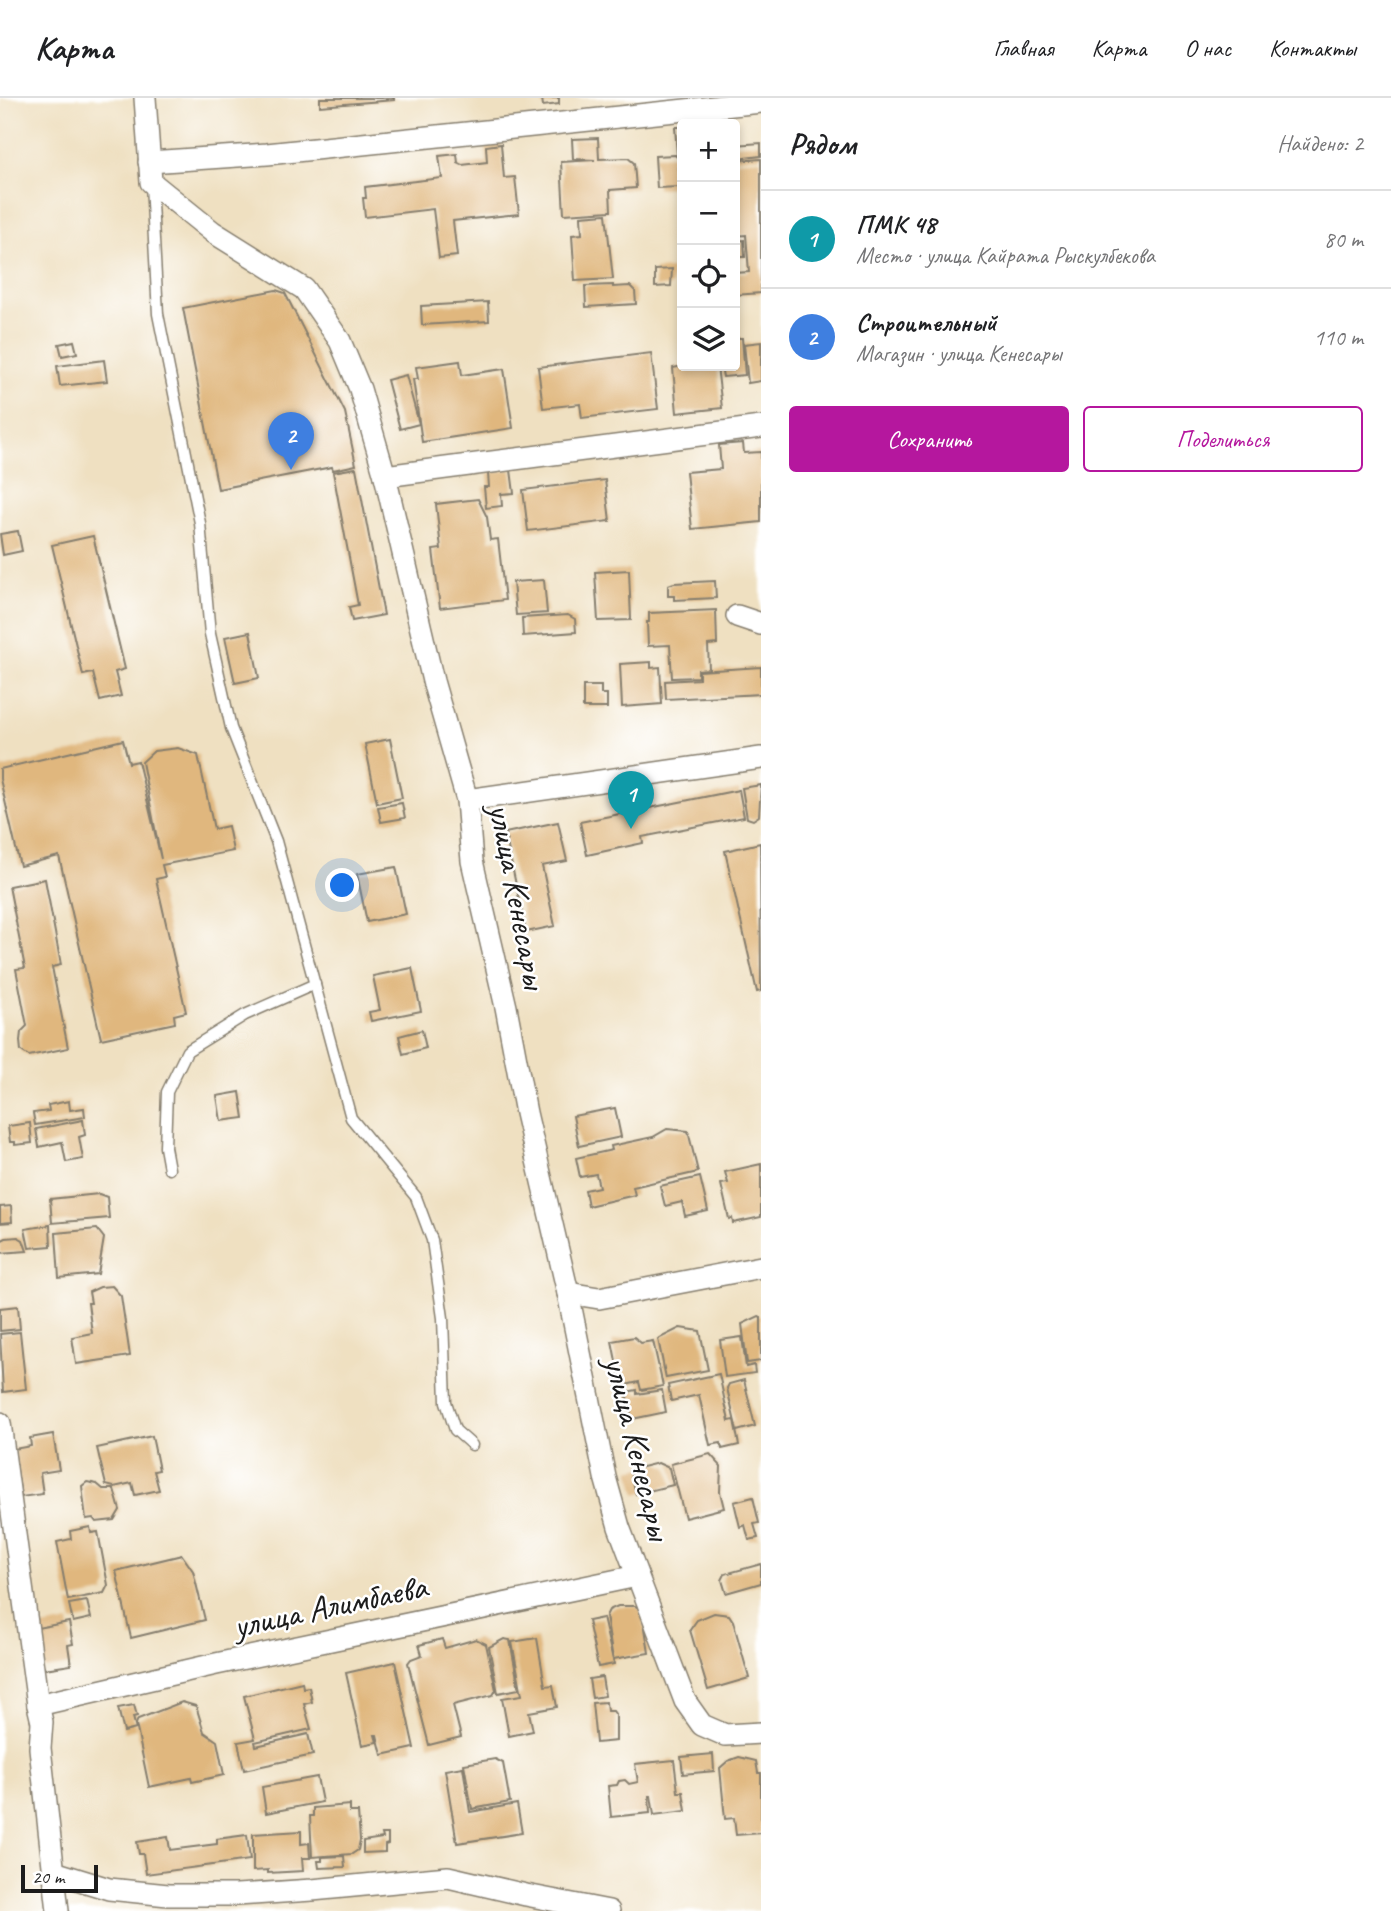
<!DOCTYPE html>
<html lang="ru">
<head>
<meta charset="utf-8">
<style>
  body { margin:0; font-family:Caveat,sans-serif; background:#f6f6f6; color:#202124 }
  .controls { position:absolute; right:21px; top:21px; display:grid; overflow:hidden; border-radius:7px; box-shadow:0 4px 10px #0003 }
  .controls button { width:63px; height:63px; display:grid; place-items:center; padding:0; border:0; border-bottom:2px solid #e0e0e0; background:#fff; color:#202124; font:35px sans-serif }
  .scale { position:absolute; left:21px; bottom:18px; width:77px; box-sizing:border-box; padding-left:7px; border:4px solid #1c1c1c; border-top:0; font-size:19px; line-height:24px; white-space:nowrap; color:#1c1c1c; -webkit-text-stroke:5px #fff; paint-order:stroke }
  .you { position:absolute; left:343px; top:788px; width:24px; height:24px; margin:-18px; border:5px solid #fff; border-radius:50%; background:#1a73e8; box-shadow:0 0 0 10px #1a73e833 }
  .badge { display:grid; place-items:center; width:46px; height:46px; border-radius:50%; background:#b5179e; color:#fff; font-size:23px; font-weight:700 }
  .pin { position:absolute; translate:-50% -58px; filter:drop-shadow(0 2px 4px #0008) }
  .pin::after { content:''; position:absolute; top:37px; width:24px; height:21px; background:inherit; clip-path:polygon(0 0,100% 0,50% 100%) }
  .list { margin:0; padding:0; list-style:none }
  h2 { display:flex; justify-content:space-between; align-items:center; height:91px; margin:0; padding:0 28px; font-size:30px }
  h2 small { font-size:23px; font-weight:400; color:#757577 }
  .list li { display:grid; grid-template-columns:46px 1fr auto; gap:21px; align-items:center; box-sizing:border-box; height:98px; padding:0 28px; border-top:2px solid #e0e0e0 }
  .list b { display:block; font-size:26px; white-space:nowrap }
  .list p { margin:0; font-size:23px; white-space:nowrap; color:#757577 }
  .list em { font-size:23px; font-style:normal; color:#757577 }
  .actions { display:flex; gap:14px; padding:21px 28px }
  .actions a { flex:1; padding:16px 0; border:2px solid #b5179e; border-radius:7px; text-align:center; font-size:24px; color:#b5179e }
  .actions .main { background:#b5179e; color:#fff }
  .icon { flex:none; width:38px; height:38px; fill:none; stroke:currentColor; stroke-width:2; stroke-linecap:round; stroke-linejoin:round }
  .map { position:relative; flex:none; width:761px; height:1813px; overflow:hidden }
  header { display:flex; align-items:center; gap:42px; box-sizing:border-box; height:98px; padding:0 35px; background:#fff; border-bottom:2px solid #e0e0e0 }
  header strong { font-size:33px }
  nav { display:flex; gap:38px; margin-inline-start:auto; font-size:24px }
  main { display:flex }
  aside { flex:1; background:#fff }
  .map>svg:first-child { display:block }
</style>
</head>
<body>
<header>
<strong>Карта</strong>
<nav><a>Главная</a><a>Карта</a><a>О нас</a><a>Контакты</a></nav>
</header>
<main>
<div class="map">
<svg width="761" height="1813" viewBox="0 0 761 1813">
  <rect width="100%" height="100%" fill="#fff"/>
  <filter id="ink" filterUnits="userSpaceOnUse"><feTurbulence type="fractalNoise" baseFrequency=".0143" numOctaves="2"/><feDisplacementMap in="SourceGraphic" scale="14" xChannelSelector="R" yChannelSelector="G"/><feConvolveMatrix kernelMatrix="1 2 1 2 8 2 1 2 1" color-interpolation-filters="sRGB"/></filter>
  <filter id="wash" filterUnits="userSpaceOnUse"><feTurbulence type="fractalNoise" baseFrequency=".00686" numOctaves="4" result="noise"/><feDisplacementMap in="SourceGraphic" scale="28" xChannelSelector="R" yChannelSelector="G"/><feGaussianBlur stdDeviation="1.57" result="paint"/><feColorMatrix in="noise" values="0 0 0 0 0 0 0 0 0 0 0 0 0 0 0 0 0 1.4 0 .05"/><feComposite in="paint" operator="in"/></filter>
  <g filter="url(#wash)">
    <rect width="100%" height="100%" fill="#efe0c1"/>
    <g id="blocks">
      <g fill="#e0b77e">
        <polygon points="320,0 394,0 394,2 320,8"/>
        <polygon points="542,0 559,0 559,6 543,8"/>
        <polygon points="675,29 682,29 682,56 677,56"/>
        <polygon points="598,40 599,61 628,60 634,65 636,90 610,92 611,113 564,116 561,64 595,62 573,61 572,41"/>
        <polygon points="761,45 761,58 735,61 735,47"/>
        <polygon points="501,46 504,80 515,79 519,116 453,123 457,158 439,160 433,111 365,119 363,100 366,100 365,89 442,80 439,58 457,56 458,65 462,67 487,64 486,48"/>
        <polygon points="675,57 678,60 680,89 657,90 655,58"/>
        <polygon points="761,61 761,195 735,197 735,175 749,174 746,137 735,138 735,63"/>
        <polygon points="606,116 613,181 575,183 572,137 582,136 581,118"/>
        <polygon points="744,142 745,159 735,159 735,143"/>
        <polygon points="672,171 671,188 655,189 655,172"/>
        <polygon points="613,187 613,189 630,188 635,193 636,206 586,209 585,188"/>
        <polygon points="276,192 285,195 345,314 356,367 333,372 332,369 218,391 183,210"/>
        <polygon points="488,204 489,223 422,227 421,208"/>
        <polygon points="735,240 742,240 745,277 723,279 721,268 735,268"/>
        <polygon points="74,243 77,255 62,258 59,246"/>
        <polygon points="761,244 761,283 748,285 744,246"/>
        <polygon points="651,255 658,311 582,320 580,306 543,310 538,269"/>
        <polygon points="104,262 107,283 60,288 57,268"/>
        <polygon points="460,263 462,277 504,271 513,330 422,344 413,281 418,281 416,269"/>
        <polygon points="683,268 717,268 722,310 677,315 673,270"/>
        <polygon points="406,277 419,326 400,331 387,282"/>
        <polygon points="743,345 744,355 761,354 761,424 692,431 686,374 721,371 719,347"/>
        <polygon points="356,370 384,517 352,523 349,509 358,507 333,374"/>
        <polygon points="511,372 514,395 501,396 502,408 486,410 484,389 489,389 488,375"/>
        <polygon points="605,382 610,423 528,433 523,392"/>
        <polygon points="478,401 487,419 490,442 498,441 505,502 440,510 433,452 441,451 436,406"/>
        <polygon points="18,433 22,453 3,457 0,436"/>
        <polygon points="93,438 125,571 115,574 121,598 100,603 93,575 83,577 52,447"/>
        <polygon points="629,472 631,522 598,523 595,474"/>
        <polygon points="544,482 547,515 516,517 513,484"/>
        <polygon points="715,483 716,500 674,502 674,498 668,498 668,487 674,485"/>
        <polygon points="716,512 717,546 708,547 709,571 698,572 698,579 672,580 670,547 648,548 647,524 649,524 649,515"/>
        <polygon points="568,517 575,521 576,534 523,538 522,520"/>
        <polygon points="250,534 259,580 235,585 225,539"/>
        <polygon points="651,564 651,570 660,569 662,606 622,609 620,566"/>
        <polygon points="761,569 761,596 666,601 665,583 699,581 699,573"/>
        <polygon points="583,588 601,588 601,596 607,596 607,610 583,610"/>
        <polygon points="390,641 402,700 377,705 365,646"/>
        <polygon points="123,642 129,665 138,663 161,761 142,664 154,653 178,650 198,657 214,731 228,728 233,753 162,767 165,779 156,781 186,914 174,917 175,925 101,941 59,758 20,768 0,681 0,671"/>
        <polygon points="761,687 759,718 753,722 747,720 742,690"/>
        <polygon points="739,692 744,719 642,739 643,745 587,757 580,724"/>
        <polygon points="402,705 405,720 381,724 378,709"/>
        <polygon points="558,724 567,763 542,768 555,828 526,834 505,735"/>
        <polygon points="760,745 761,893 757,894 725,753"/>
        <polygon points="396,769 406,816 367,824 357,776"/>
        <polygon points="45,781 61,867 52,869 68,950 29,958 21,953 20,943 21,934 27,928 16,871 25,870 9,788"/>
        <polygon points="412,870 421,913 371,923 369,914 380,912 373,878"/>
        <polygon points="422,932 426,950 403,956 399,938"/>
        <polygon points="240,994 244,1020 221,1023 217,998"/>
        <polygon points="69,1003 70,1012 84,1010 85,1019 35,1027 33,1015 49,1013 48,1007"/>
        <polygon points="615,1010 621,1039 579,1048 573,1018"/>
        <polygon points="83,1022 85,1037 79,1039 83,1061 66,1064 62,1044 39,1049 36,1031"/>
        <polygon points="30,1025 32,1045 15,1047 15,1044 10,1044 8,1028"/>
        <polygon points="667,1031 688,1033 698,1074 633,1089 635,1097 588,1108 585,1092 599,1089 596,1076 580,1079 576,1060 612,1052 611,1048 653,1039"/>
        <polygon points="761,1066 761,1119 733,1125 732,1120 729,1121 721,1086 728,1085 725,1074"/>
        <polygon points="700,1079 708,1113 685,1118 682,1104 665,1108 660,1088"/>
        <polygon points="99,1096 107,1099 109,1120 52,1125 50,1101"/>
        <polygon points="11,1108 12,1124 0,1125 0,1109"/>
        <polygon points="50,1127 51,1148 29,1150 25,1131"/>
        <polygon points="97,1131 104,1140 98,1176 59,1180 56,1135"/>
        <polygon points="18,1139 23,1142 27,1153 0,1155 0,1143 6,1140"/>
        <polygon points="112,1188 121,1198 130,1258 76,1266 72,1239 92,1235 88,1205 91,1205 89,1194 100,1189"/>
        <polygon points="18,1208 20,1231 0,1233 0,1210"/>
        <polygon points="759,1218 761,1219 761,1263 747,1265 742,1226"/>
        <polygon points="680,1230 700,1233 708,1272 666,1280 658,1241"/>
        <polygon points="20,1234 26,1291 3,1294 0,1236"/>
        <polygon points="634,1239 641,1245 653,1243 663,1288 641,1292 639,1284 621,1288 612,1243"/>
        <polygon points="742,1239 746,1269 754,1267 755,1275 725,1279 720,1242"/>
        <polygon points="719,1276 729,1323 734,1322 739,1347 722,1351 721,1345 710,1347 699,1297 671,1303 668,1287"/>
        <polygon points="744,1282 755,1328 737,1333 727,1290 729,1286"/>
        <polygon points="637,1292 637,1296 662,1292 666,1314 632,1321 626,1294"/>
        <polygon points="53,1336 59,1372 40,1375 43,1396 21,1399 14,1351 31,1348 30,1340"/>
        <polygon points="152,1338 159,1372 154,1373 159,1392 135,1397 132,1385 114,1389 106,1387 97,1350"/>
        <polygon points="710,1356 721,1368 720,1394 724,1410 685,1420 671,1366"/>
        <polygon points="658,1365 669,1370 673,1387 636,1396 630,1372"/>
        <polygon points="87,1384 97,1386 103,1391 114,1391 120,1412 114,1422 96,1424 93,1420 86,1421 82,1388"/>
        <polygon points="753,1399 759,1425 754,1426 758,1440 749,1442 745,1427 740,1429 734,1404"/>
        <polygon points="90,1429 91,1435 98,1434 108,1487 104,1495 68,1502 57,1444 71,1441 70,1433"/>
        <polygon points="182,1457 193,1473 205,1522 131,1540 116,1473"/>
        <polygon points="761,1466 761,1485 726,1495 722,1482 725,1476"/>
        <polygon points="87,1503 91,1520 73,1524 69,1506"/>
        <polygon points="618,1508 635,1508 642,1512 649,1555 613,1561 606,1518 609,1512"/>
        <polygon points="714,1515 729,1517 733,1523 749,1580 708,1592 690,1532 697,1522"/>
        <polygon points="603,1520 614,1566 598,1569 588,1523"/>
        <polygon points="69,1524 73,1546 68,1547 71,1567 44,1571 37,1530"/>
        <polygon points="537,1540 545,1588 553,1587 557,1609 529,1614 533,1633 509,1638 502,1600 522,1597 512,1544"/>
        <polygon points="442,1541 445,1550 476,1541 486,1546 496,1592 493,1597 453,1607 461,1639 429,1647 408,1565 411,1561 422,1557 419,1547"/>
        <polygon points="504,1541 510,1542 519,1591 498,1595 489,1549"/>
        <polygon points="395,1564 414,1650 382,1657 377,1637 375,1637 377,1644 362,1647 346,1575"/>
        <polygon points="602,1579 605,1598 592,1600 589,1581"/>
        <polygon points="302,1584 303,1590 309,1589 312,1604 304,1606 311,1631 255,1644 256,1648 308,1636 313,1657 244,1672 238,1644 255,1641 244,1598"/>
        <polygon points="182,1604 196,1608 204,1634 217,1643 224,1677 192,1684 191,1680 149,1689 136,1626 138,1621"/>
        <polygon points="606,1604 607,1613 613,1613 616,1617 616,1643 596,1645 592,1605"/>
        <polygon points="134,1607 137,1618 133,1619 136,1631 124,1634 118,1610"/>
        <polygon points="713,1656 714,1673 683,1676 681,1659"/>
        <polygon points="739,1659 756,1663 758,1675 761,1675 761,1735 736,1737 734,1720 725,1721 720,1670 728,1663"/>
        <polygon points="495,1661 503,1665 510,1704 472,1711 464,1666"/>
        <polygon points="674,1662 678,1694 683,1694 686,1713 654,1717 651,1698 649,1698 650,1715 611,1719 608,1688 617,1687 619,1683 625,1682 629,1686 638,1684 635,1666"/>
        <polygon points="463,1669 470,1714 517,1706 522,1735 457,1745 445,1672"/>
        <polygon points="317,1679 322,1704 266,1715 262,1689"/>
        <polygon points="350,1707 350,1714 358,1714 360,1742 358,1752 352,1756 312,1759 310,1718 313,1718 313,1710"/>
        <polygon points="301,1733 301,1746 309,1745 310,1760 302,1760 303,1773 268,1775 268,1772 253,1773 253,1736"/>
        <polygon points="382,1736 388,1736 388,1746 385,1747 385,1754 363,1755 363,1743 383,1740"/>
        <polygon points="247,1737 250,1762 146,1776 143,1756 139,1756 137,1744 168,1739 170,1752 217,1746 217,1741"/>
        <polygon points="344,1758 345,1769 319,1770 318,1763 322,1763 322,1759"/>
      </g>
    </g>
  </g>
  <g filter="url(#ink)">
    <use href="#blocks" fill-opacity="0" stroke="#867e6e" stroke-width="2"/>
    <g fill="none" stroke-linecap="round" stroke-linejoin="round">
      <defs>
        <g id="lane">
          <polyline points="151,86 158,216 200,425 210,536 231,630 276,743 351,1020 416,1099 432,1142 443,1220 446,1304 455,1332 472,1347"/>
          <polyline points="169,1071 165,1049 167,994 187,953 245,917 315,886"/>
        </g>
        <g id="street">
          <polyline points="145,0 151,84 213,134 304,191 340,243 360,291 385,378 433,583 467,702 472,763 506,909 526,1015 568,1195 605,1379 619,1429 685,1603 702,1627 725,1637 761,1635"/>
          <polyline points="149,64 267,56 761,4"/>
          <polyline points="385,378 761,329"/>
          <polyline points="737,518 761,526"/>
          <polyline points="467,702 761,660"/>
          <polyline points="568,1195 599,1200 761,1169"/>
          <polyline points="0,1325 38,1607 42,1624 40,1650 58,1813"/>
          <polyline points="38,1607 216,1566 637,1478"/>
          <polyline points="54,1774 109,1791 168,1797 237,1797 312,1792 448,1779 526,1797 609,1813"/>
        </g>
      </defs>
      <use href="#lane" stroke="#867e6e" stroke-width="13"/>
      <use href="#street" stroke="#867e6e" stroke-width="24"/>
      <use href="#lane" stroke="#fff" stroke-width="10"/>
      <use href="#street" stroke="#fff" stroke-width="21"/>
    </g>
  </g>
  <g text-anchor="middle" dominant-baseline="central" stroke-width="5" stroke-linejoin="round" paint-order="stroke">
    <g font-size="35" fill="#1c1c1c" stroke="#fff">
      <text transform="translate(518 798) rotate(79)">улица Кенесары</text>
      <text transform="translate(638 1350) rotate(76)">улица Кенесары</text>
      <text transform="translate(330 1508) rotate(-12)">улица Алимбаева</text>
    </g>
  </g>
</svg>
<div class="controls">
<button>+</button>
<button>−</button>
<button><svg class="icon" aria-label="locate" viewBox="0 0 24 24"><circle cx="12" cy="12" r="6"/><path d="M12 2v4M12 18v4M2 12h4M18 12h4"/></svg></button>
<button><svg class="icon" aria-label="layers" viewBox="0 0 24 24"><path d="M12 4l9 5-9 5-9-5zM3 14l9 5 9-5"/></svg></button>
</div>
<div class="scale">20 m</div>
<div class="you"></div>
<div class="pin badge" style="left:631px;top:731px;background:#0f9aa8">1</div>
<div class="pin badge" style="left:291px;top:372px;background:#3f7fe0">2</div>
</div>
<aside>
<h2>Рядом<small>Найдено: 2</small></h2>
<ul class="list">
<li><span class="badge" style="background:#0f9aa8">1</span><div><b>ПМК 48</b><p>Место · улица Кайрата Рыскулбекова</p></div><em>80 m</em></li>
<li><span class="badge" style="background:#3f7fe0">2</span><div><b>Строительный</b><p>Магазин · улица Кенесары</p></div><em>110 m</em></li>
</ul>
<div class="actions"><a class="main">Сохранить</a><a>Поделиться</a></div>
</aside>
</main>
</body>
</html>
